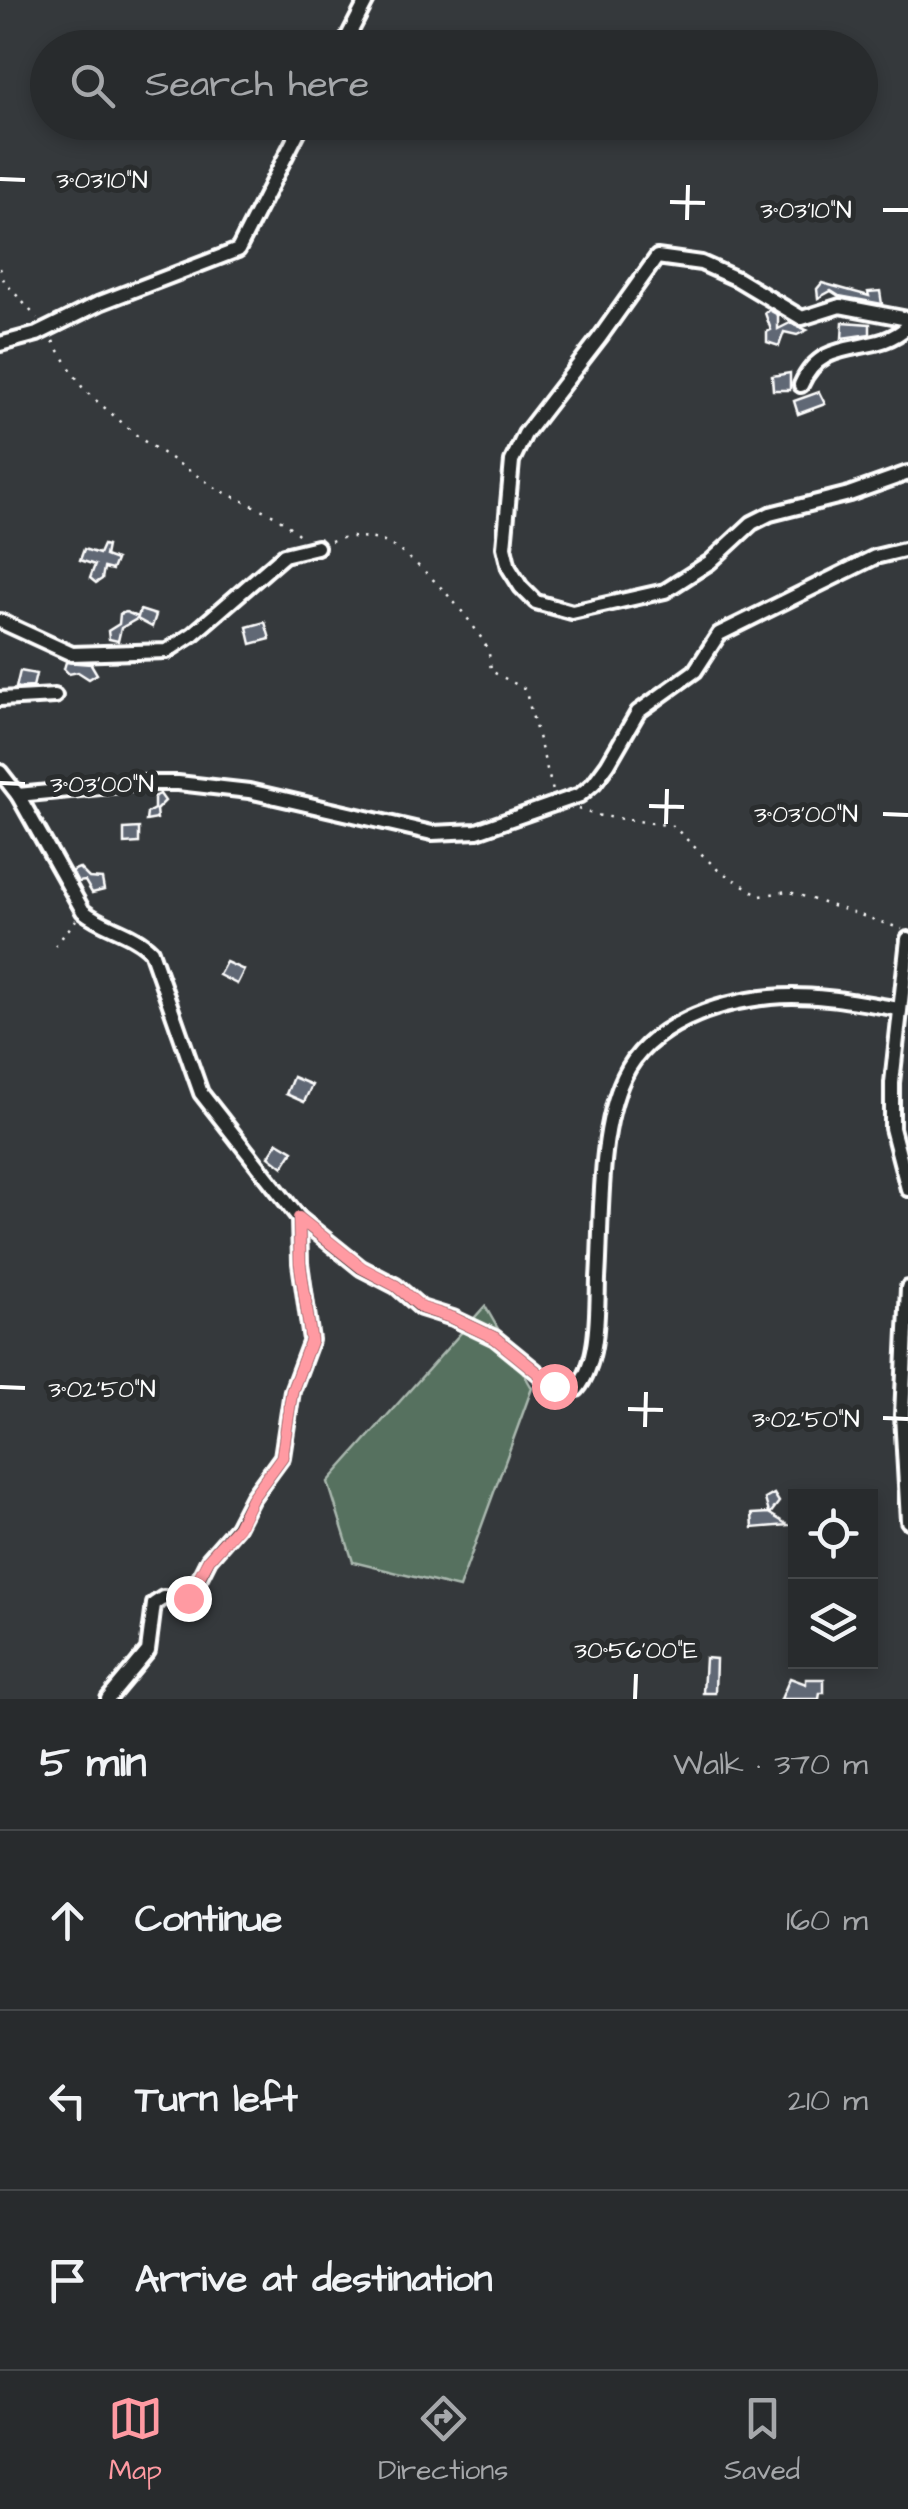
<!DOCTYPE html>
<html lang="en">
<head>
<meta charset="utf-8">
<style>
  body { margin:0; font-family:"Architects Daughter",sans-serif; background:#303335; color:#f1f3f6 }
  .controls { position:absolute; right:30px; bottom:30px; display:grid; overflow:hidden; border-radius:0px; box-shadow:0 5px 15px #0003 }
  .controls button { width:90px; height:90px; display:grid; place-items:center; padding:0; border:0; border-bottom:2px solid #444749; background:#282b2d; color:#f1f3f6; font:50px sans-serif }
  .stop { position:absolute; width:30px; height:30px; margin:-22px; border:8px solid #ff9aa2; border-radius:50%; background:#fff }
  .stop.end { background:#ff9aa2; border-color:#fff; box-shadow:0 2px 10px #0008 }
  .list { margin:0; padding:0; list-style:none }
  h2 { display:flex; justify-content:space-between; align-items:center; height:130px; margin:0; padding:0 40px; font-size:42px }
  h2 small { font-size:32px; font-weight:400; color:#a5a7aa }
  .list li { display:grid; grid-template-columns:65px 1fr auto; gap:30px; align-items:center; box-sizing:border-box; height:180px; padding:0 40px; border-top:2px solid #444749 }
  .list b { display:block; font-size:38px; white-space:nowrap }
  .list em { font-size:32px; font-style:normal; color:#a5a7aa }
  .icon { flex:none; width:55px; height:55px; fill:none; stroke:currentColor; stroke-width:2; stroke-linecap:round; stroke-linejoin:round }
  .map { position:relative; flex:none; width:908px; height:1699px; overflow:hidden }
  .search { position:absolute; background:#282b2d; box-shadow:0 5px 15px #0003; left:30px; right:30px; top:30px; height:110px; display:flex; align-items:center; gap:25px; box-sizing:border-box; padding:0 35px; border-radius:55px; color:#a5a7aa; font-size:38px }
  .sheet { height:670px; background:#282b2d }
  nav { display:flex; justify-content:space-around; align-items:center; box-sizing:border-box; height:140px; border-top:2px solid #444749; background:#282b2d; font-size:28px; color:#a5a7aa }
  nav a { display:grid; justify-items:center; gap:5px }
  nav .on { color:#ff9aa2 }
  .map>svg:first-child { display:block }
</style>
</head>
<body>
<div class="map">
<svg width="908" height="1699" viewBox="0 0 908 1699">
  <rect width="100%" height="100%" fill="#35393c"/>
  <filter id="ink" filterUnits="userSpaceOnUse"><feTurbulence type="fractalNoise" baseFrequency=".01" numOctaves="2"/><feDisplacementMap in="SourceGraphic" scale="20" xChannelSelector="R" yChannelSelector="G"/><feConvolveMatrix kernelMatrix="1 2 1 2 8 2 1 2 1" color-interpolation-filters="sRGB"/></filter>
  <g filter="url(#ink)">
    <polygon fill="#56715f" stroke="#aab8af" stroke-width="2.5" points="485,1306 532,1388 459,1588 353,1562 328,1482"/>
    <g fill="#606775" stroke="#fff" stroke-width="2.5">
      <polygon points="822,283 869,296 868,292 880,291 882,304 839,296 831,291 818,298 817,289"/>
      <polygon points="769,310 778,315 778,329 790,323 807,330 797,335 784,332 779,346 767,342 767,332 771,330 765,313"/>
      <polygon points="843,322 870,324 870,334 842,338"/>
      <polygon points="790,373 790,390 773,390 772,376"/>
      <polygon points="819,392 825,404 798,414 794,401"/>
      <polygon points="103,545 107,546 105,556 116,560 112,570 104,568 102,579 96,583 90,578 95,565 80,560 84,549 99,554"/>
      <polygon points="140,610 156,615 152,627 137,619 121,628 118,641 109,639 108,631 119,624 120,614 126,612 138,617"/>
      <polygon points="265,622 270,639 251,644 247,627"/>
      <polygon points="66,662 91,664 97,674 89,679 78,672 69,674 64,669"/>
      <polygon points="20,671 36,674 33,687 16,688"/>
      <polygon points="160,794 165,801 156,810 157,819 146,821 147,813 154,809 154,797"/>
      <polygon points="139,828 139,843 124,844 124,829"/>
      <polygon points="79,868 89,878 102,879 104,890 92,893 85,881 78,882 72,871"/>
      <polygon points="226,962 244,970 237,984 219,975"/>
      <polygon points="293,1077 312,1085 304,1102 286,1094"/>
      <polygon points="278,1142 293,1151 283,1167 269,1156"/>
      <polygon points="774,1494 779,1502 770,1514 788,1525 753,1528 752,1514 769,1513 765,1499"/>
      <polygon points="705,1658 716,1659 715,1693 703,1693"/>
      <polygon points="790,1678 806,1684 806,1679 824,1679 824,1693 820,1693 819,1699 781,1699"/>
    </g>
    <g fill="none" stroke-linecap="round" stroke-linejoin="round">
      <defs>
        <g id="minor">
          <polyline points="342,48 367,0"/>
          <polyline points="908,319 840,306 802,318 737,279 701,263 657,257 600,337 525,434 512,461 504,547 509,568 521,587 536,602 572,612 665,591 710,562 752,523 770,514 849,494 908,473"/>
          <polyline points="0,344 37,334 100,303 238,250 303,122"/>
          <path d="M801,385C824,332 874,359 908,326"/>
          <polyline points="0,621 72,654 167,651 193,634 284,555 317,547"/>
          <polyline points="0,699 55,696"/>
          <path d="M0,772L18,795L83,911C104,928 133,932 151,951L201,1093L299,1218L361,1268L396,1286L421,1308L453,1318L495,1338L559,1390L577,1389C599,1362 597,1313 598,1279C602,1218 598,1132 624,1077C648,1025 717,1002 771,997C813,993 858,1002 899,1009"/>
          <polyline points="18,795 141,783 178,783 249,791 432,833 477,831 580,795 594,783 608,764 638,712 695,671 719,634 875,557 908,549"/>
          <polyline points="908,939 892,1083 892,1128 908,1189"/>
          <polyline points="908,1288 902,1415 908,1521"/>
          <polyline points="108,1699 148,1651 154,1604 163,1598 184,1599 191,1595 209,1559 237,1527 252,1498 282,1457 292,1391 311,1340 300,1263 299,1218"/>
        </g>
      </defs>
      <use href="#minor" stroke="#fff" stroke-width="20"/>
      <g stroke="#fff" stroke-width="2.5" stroke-dasharray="2.5 8" stroke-linecap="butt">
        <polyline points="0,268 4,281 37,318"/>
        <polyline points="53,341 84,390 141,439 219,490 276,516 302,537"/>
        <path d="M331,541C347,535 367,536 384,542C417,557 470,615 487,648C490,654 490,663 491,671L525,689L553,791"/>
        <polyline points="578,809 595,815 673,826 718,870 761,896 787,891 902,929"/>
        <polyline points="55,946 76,920"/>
      </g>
      <use href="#minor" stroke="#2a2d2e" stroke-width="12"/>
    </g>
  </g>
  <g fill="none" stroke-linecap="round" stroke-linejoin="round" filter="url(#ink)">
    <polyline stroke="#ff9aa2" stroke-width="12" points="188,1598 209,1559 238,1527 252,1498 282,1457 292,1391 311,1340 300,1263 299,1218 362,1268 396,1286 422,1308 453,1318 495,1338 554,1386"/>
  </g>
  <path fill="none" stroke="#fff" stroke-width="4" d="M0,179L25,180M670,202L705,203M883,210H908M687,220L688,185M0,783L25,784M649,806L684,807M883,814L908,815M666,824L667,789M0,1387L25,1388M628,1409L663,1410M883,1418L908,1419M645,1427L646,1392M635,1699L636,1674"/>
  <g font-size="25" text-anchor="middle" fill="#fff" stroke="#2a2d2e" stroke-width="10" stroke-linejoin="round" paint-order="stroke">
    <text x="102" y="188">3°03'10"N</text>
    <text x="806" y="218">3°03'10"N</text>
    <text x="102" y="792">3°03'00"N</text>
    <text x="806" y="822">3°03'00"N</text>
    <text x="102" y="1397">3°02'50"N</text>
    <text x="806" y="1427">3°02'50"N</text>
    <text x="636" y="1658">30°56'00"E</text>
  </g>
</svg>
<div class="controls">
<button><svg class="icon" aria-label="locate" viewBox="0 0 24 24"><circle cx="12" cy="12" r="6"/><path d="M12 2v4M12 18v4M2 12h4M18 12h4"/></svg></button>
<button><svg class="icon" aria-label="layers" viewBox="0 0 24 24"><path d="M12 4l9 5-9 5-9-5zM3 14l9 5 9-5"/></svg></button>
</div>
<div class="stop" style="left:554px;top:1386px"></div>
<div class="stop end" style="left:188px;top:1598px"></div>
<div class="search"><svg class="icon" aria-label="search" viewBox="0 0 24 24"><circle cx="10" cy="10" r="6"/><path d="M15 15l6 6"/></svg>Search here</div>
</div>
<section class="sheet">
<h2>5 min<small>Walk · 370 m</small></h2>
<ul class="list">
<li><svg class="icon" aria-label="ahead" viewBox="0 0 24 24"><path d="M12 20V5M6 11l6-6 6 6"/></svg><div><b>Continue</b></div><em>160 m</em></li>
<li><svg class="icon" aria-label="left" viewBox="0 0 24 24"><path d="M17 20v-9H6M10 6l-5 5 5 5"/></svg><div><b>Turn left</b></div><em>210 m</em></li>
<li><svg class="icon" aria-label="arrive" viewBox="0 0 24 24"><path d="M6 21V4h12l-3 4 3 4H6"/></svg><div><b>Arrive at destination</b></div></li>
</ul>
</section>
<nav>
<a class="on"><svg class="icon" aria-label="map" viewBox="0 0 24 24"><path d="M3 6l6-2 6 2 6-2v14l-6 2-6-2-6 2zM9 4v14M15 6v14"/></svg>Map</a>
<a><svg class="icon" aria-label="directions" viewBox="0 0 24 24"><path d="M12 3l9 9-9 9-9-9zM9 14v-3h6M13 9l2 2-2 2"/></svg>Directions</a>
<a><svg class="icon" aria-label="saved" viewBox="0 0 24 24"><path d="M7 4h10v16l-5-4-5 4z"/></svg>Saved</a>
</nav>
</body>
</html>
